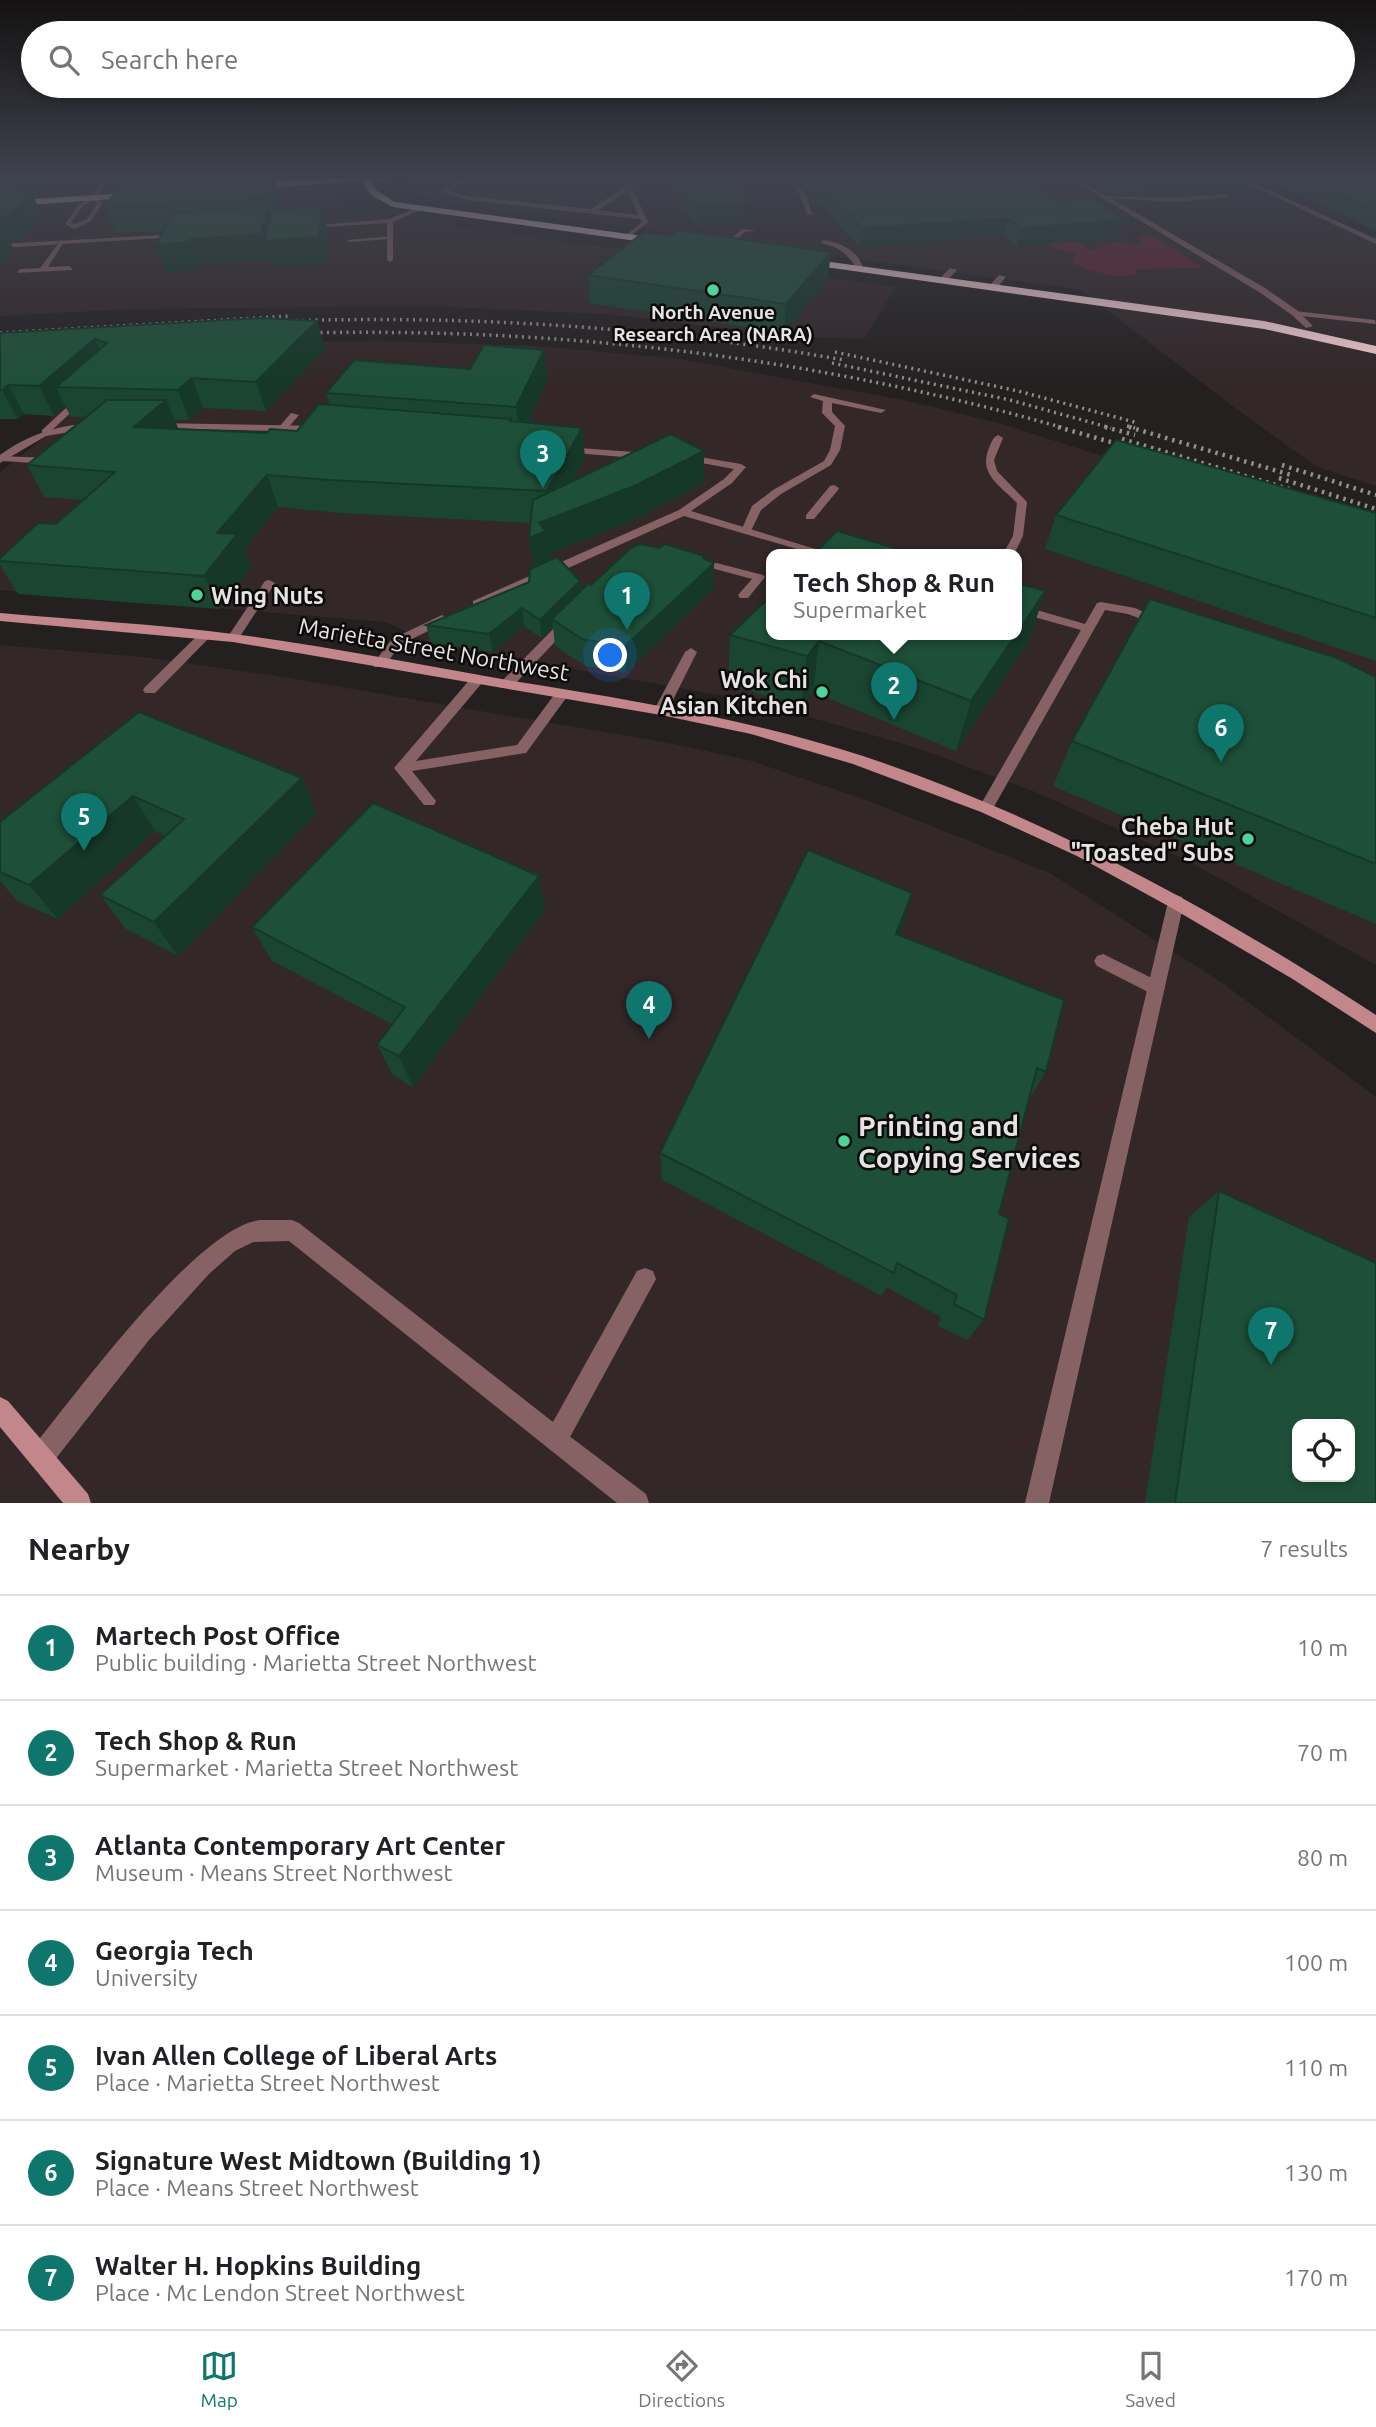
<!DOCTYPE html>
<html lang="en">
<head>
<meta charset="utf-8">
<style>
  body { margin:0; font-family:Ubuntu,sans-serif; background:#f2f2f2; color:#202124 }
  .controls { position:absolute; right:21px; bottom:21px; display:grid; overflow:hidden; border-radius:14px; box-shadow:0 4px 10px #0003 }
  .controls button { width:63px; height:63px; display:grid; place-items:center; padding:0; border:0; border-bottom:2px solid #e0e0e0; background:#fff; color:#202124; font:35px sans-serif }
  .you { position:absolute; left:611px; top:656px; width:24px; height:24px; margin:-18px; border:5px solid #fff; border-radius:50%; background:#1a73e8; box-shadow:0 0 0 10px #1a73e833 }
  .badge { display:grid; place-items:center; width:46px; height:46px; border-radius:50%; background:#0f766e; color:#fff; font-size:23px; font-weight:700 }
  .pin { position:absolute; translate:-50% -58px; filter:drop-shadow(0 2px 4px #0008) }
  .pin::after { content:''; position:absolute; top:37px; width:24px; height:21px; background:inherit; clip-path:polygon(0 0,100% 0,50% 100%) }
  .popup { position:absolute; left:766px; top:549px; width:256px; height:91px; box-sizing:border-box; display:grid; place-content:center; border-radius:14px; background:#fff; filter:drop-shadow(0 2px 5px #0005); font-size:23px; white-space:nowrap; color:#757577 }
  .popup b { font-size:26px; color:#202124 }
  .popup::after { content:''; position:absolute; left:50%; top:100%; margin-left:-14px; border:14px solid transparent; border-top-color:#fff }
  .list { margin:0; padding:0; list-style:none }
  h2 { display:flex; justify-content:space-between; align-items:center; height:91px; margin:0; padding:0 28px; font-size:30px }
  h2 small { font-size:23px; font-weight:400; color:#757577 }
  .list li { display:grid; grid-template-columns:46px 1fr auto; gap:21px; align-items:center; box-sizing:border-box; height:105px; padding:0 28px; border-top:2px solid #e0e0e0 }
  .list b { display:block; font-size:26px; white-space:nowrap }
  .list p { margin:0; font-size:23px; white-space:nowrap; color:#757577 }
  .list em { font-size:23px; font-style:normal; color:#757577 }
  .icon { flex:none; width:38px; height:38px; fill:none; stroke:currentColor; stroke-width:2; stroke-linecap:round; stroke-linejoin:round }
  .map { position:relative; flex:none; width:1376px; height:1503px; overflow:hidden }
  .search { position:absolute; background:#fff; box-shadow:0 4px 10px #0003; left:21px; right:21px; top:21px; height:77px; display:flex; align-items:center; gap:18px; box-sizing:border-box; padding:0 24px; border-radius:38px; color:#757577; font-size:26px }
  .sheet { height:826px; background:#fff }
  nav { display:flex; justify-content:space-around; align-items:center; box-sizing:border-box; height:98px; border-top:2px solid #e0e0e0; background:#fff; font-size:19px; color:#757577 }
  nav a { display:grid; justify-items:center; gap:4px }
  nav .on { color:#0f766e }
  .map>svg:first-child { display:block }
</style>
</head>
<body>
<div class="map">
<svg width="1376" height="1503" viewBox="0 0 1376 1503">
  <rect width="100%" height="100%" fill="#242020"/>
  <g fill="#332728" fill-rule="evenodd">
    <polygon points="0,176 339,176 339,211 896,287 864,339 786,336 607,314 425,306 129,309 0,316"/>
    <polygon points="416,176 1228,176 1376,244 1376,486 1317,467 1235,408 1081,290 439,201 415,194 402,185 405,180"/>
    <path d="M380,341L536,346L673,358L904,400L1002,424L1376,543V965L1186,860L1033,791L914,747L753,701L435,645L385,622L0,590V472L45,437L53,413L121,350L250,342ZM772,554H1016V634H772Z"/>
    <path d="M0,645L143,657L271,675L674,744L752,761L866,800L1050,873L1221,982L1376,1097V1503H0ZM1297,1424H1350V1477H1297Z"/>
  </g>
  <path fill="#6a1f2d" d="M1151,235L1204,268L1135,269L1136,274C1112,280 1092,271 1070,262L1078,253L1054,249L1043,240L1070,236L1092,251L1105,244L1119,242L1144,245L1137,237Z"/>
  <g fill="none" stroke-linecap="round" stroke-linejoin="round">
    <g fill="#876265" fill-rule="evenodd">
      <path d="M467,176H498L472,178L448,191L468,196L591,209L626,186L630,176H636L632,187L648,222L627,239L624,237L642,222L640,219L468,200L440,192ZM628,191L638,215L598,210Z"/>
      <polygon points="789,181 793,181 806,194 812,215 807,214 800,195"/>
      <polygon points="1226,194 1228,197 1174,202 1104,198 1107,196 1174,198"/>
      <path d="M92,196H96L103,203L91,221L74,229L65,224L79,204ZM93,200L97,203L87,219L74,224L71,222L83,206Z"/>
      <polygon points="742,229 756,231 745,232 725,250 721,250 721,248"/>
      <polygon points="392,236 390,239 350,242 347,240"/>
      <polygon points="61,240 64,242 48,267 70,266 73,270 17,273 20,269 40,268"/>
      <path d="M823,240C842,242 860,252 864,271H858C848,254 840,247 821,243Z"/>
      <polygon points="950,268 957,270 945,283 939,283 939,279"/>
      <polygon points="999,275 1006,277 995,290 989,290 989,286"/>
      <polygon points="1295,311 1375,320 1376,324 1292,315 1292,311"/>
      <polygon points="814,394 886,410 881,413 832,403 832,412 845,426 840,450 831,465 781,494 761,510 750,533 742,533 741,531 752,506 773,490 824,461 830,450 835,426 822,413 823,401 810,397"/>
      <polygon points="77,398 84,400 48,434 42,434 42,430"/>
      <polygon points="291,413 299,415 287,429 281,429 279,427"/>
      <path d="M998,435L1003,438L994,460L997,471L1027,502L1023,536L1014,554H1003L1013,536L1017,503C1000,485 978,474 989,448C992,442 992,438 998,435Z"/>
      <polygon points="0,456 50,458 55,461 50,464 2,461"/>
      <polygon points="834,485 839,488 838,490 814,519 806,519 806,515 830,486"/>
      <polygon points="697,558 763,575 765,577 748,598 740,598 738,595 752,579 693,563 691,561"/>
      <polygon points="269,580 275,583 237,641 229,641 227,638 265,581"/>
      <polygon points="566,619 572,623 570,626 511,688 501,688 499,685 501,682 562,620"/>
      <polygon points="204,632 210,636 208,639 155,693 145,693 143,690 145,687 200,633"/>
      <polygon points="691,648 697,652 668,710 661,715 656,713 654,710 685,652"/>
      <polygon points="477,676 483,680 482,683 416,761 517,745 557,691 567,691 569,694 526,753 412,771 436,801 434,805 424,805 394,768 472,677"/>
      <polygon points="1103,954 1162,983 1165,988 1162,993 1156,996 1150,993 1097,966 1094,961 1097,956"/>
      <path d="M260,1220H292L299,1223L553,1422L637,1271L645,1268L653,1271L656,1279L564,1448L556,1452L548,1448L289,1241L253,1242L235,1251L209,1274L149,1340L50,1466L41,1469L32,1466L29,1457L32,1448C75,1396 197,1227 260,1220Z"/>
    </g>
    <g fill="#876265" fill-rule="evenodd">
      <polygon points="105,176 111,176 96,198 92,198"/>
      <polygon points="1066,176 1073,176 1265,288 1298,311 1313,326 1306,328 1292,315 1259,292"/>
      <polygon points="1231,176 1238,176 1376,239 1376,244"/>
      <polygon points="421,206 423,209 393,222 393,260 390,262 387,260 387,223 310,228 307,226 389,219"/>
      <polygon points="180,234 178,237 0,248 0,244"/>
      <path d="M91,423L96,426L94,428L46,436L0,463V455C29,434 56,426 91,423Z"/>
      <polygon points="157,423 319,426 324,429 319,432 154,428 154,424"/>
      <polygon points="566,447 647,453 652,456 647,459 563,452 561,450"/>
      <polygon points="688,455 741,464 746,467 732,483 691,511 832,554 814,554 684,516 481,607 473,607 473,601 679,510 724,479 734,469 685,460 683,458"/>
      <polygon points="1101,602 1135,608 1165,622 1159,626 1128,614 1105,610 991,812 981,812 979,808 981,804 1081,630 1016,612 1016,604 1085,624 1097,603"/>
      <polygon points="442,615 448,619 446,622 400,645 384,667 374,667 373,664 392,639"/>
      <polygon points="1176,895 1182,897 1184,902 1049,1503 1025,1503 1168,902 1170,897"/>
      <polygon points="556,1428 564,1432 646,1494 649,1503 617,1503 548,1448 544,1440 548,1432"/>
    </g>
    <g fill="#c2868b" fill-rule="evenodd">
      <path d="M0,613C77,620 156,624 233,634C327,646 420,665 513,681C631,700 749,719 863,756C1046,817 1215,910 1376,1015V1033L1291,978L1170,907L1077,856L981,812L853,764L751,734L661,715L233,642L0,621Z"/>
      <polygon points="0,1397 8,1401 88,1494 91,1503 63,1503 0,1427"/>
    </g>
    <g fill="#f5ced1" fill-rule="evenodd">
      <polygon points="362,176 394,176 393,179 371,182 377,191 395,202 665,239 670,242 665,245 393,207 371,195 362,181 249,189 245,186 249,183"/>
      <polygon points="143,192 143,196 140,197 0,207 0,201"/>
      <polygon points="801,258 1264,321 1376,346 1376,354 1264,329 797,263 797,259"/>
    </g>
    <g stroke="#949090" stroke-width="3.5" stroke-dasharray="2 4.5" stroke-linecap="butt">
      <path d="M283,321C472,315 658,327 844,360"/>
      <polyline points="0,333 291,316"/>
      <path d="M301,333C560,327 815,357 1064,428"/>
      <polyline points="835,352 1018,391 1138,423"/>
      <polyline points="832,363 1010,400 1111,428"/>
      <polyline points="1127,426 1135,428"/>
    </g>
    <g stroke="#949090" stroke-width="4.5" stroke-dasharray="2.5 5" stroke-linecap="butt">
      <polyline points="1058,427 1132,448"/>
      <polyline points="1105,427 1135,435"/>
      <polyline points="1129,427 1291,475"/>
      <polyline points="1122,439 1289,489"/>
      <polyline points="1282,465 1376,495"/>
      <polyline points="1279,478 1376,509"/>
    </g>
  </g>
  <g fill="#1a4531">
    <polygon points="173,176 232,176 257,180 275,179 281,203 280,210 328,233 325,264 272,268 269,259 199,265 198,269 166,272 156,245 163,231 115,233 105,208"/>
    <polygon points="682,176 729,176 750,201 750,222 698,227 673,196 672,178 682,177"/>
    <polygon points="792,176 1021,176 1119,238 1017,246 1004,236 860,247"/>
    <polygon points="1079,176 1376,176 1376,231 1279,185 1264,185 1250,179 1247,186 1139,194 1110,193"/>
    <polygon points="588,275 828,279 784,333 590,303"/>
    <polygon points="0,333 325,349 266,411 203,408 189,420 174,420 178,429 267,433 297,431 330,405 326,393 470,369 544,350 547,380 528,423 582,428 585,459 574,480 704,451 704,483 636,519 549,554 550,560 580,581 581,591 591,585 704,559 714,563 713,589 626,673 585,666 555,646 553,627 542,638 524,626 493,652 431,643 426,625 529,582 533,567 529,538 531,523 340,513 278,507 244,550 251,567 219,609 18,594 0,565 0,558 56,524 83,500 44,497 27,465 86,417 71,417 65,406 54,416 24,414 18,419 0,419"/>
    <polygon points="1376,513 1376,661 1045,549 1056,515"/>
    <polygon points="1045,591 1029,641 956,751 813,692 801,706 728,685 730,635"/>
    <polygon points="1376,677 1376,924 1053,786 1072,741"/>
    <polygon points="139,712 302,778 317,813 178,956 126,929 100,895 165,836 155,831 58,919 17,901 0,881 0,822"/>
    <polygon points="912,893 899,935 1046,1072 1028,1101 999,1214 984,1320 967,1340 938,1326 941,1317 886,1287 882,1296 662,1180 660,1153"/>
    <polygon points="545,910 413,1087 393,1075 377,1045 392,1024 272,961 252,927"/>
    <polygon points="1219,1191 1376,1503 1145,1503 1189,1217"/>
  </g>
  <g fill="#153828">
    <polygon points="0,176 57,176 41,196 33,196 42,215 21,240 10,241 14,250 0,267"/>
    <polygon points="1186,176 1251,176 1247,186 1139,194 1144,179"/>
    <polygon points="275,179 281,203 277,224 270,198"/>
    <polygon points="744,196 750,196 750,203 751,203 750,222 698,227 698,207"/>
    <polygon points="268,207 275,233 322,207 328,233 325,264 272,268 269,259 199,265 198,269 166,272 156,245 190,239"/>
    <polygon points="1008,218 1004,236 860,247 862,228"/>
    <polygon points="1125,220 1119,238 1017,246 1021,228"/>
    <polygon points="831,252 828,279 784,333 786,304"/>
    <polygon points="317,321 325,349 266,411 256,382"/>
    <polygon points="95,339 108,367 56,387 65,406 54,416 39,386"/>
    <polygon points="544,350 547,380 520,439 516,407"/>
    <polygon points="192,378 203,408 189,420 178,390"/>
    <polygon points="8,385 24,414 18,419 2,390"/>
    <polygon points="166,400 179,430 134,427"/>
    <polygon points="582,428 585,459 555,517 704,451 704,483 636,519 549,554 550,564 534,571 529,538 539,523 550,518 547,491"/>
    <polygon points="267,475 278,507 244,550 251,567 219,609 204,576 217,533"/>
    <polygon points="704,556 704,572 714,563 713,589 626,673 624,647"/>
    <polygon points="580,581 582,599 552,619 553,627 542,638 540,620"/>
    <polygon points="1045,591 1029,641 956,751 971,701"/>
    <polygon points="522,608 524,626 493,652 489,634"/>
    <polygon points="819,641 813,692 801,706 807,656"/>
    <polygon points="302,778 317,813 178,956 154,922"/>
    <polygon points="133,796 155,831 58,919 29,885"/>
    <polygon points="539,876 545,910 413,1087 399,1056"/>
    <polygon points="912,893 903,927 887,967 896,934"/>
  </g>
  <g fill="#1e5039" stroke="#153828" stroke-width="2" fill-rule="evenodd">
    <polygon points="173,176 230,176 229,177 256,176 255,180 275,179 270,198 105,208 123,179"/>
    <polygon points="694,176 729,176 750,196 744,196 751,203 698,207 672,178"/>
    <polygon points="809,176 1021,176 1060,201 1090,198 1125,220 1021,228 1008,218 862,228"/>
    <polygon points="1110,176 1186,176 1144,179 1114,178"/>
    <polygon points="1298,176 1376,176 1376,211"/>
    <polygon points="21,184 14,193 31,191 10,216 0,217 0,185"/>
    <polygon points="268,207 261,234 190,239 188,242 156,245 172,213"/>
    <polygon points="322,207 318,237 264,241 273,210"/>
    <polygon points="677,230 831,252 786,304 588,275 644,232 670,236"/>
    <polygon points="262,318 317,321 256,382 192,378 178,390 56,387 107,343 95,339 39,386 8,385 2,390 0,390 0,333"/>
    <polygon points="484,345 544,350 516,407 326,393 354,360 470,369"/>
    <polygon points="107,400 166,400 134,427 267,433 270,429 297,431 319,404 511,419 510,421 582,428 547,491 330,480 267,475 217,533 237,534 204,576 0,561 0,558 38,523 56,524 115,472 27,465"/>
    <polygon points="671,434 704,451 634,486 539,523 546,531 529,538 533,500"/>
    <polygon points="1116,440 1376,513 1376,618 1056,515"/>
    <polygon points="837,531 915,554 814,554"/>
    <polygon points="640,544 659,548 665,544 704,556 703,558 714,563 624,647 582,639 552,619 589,583 591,585 631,548"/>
    <polygon points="557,557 580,581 540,620 522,608 489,634 426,625 529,582 530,569"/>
    <polygon points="1017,583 1045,591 1017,634"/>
    <polygon points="772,595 772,634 1016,634 971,701 819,641 807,656 730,635"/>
    <polygon points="1150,599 1337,658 1376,677 1376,864 1072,741"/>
    <polygon points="139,712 302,778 154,922 100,895 184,819 133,796 29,885 0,872 0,822"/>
    <polygon points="373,803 539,876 399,1056 377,1045 405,1007 252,927"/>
    <polygon points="808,850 912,893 896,934 1064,1000 1046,1072 1037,1068 999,1214 1009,1219 984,1320 954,1304 957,1295 897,1263 894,1273 660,1153"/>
    <path d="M1219,1191L1376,1263V1503H1175ZM1297,1424H1350V1477H1297Z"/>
  </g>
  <linearGradient id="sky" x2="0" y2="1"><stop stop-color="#141212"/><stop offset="0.46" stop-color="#3f424e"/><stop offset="1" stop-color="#3f424e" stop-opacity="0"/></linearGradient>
  <rect width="1376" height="386" fill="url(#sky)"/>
  <g fill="#4ed399" stroke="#0c0a0a" stroke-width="2.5">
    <circle cx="713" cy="290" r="7"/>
    <circle cx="197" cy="595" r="7"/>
    <circle cx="822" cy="692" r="7"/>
    <circle cx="1248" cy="839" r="7"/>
    <circle cx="844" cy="1141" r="7"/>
  </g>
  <g text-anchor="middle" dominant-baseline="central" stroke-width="5" stroke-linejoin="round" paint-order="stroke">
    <g font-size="19" font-weight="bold" fill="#e6e3e3" stroke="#0c0a0a">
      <text x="713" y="312">North Avenue<tspan x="713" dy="22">Research Area (NARA)</tspan></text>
    </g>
    <g font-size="23" font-weight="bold" fill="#e6e3e3" stroke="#0c0a0a" text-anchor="end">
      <text x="211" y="595" text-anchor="start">Wing Nuts</text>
      <text x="808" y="679">Wok Chi<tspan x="808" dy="26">Asian Kitchen</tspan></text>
      <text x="1234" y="826">Cheba Hut<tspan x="1234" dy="26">"Toasted" Subs</tspan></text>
    </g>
    <g font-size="23" fill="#e6e3e3" stroke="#0c0a0a">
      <text transform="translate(434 649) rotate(10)">Marietta Street Northwest</text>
    </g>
    <g font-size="28" font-weight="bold" fill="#e6e3e3" stroke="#0c0a0a" text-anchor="start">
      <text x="858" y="1125">Printing and<tspan x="858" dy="32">Copying Services</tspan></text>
    </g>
  </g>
</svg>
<div class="controls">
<button><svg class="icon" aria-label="locate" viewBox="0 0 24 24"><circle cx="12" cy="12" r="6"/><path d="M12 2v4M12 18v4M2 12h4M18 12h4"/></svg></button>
</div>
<div class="you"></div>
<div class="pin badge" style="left:627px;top:630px">1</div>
<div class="pin badge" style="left:894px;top:720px">2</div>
<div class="popup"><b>Tech Shop &amp; Run</b>Supermarket</div>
<div class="pin badge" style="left:543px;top:488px">3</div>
<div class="pin badge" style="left:649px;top:1039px">4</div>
<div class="pin badge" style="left:84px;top:851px">5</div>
<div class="pin badge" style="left:1221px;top:762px">6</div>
<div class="pin badge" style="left:1271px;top:1365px">7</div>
<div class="search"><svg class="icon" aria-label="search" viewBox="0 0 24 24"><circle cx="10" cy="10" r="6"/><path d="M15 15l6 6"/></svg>Search here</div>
</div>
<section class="sheet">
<h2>Nearby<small>7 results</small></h2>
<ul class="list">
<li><span class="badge">1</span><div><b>Martech Post Office</b><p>Public building · Marietta Street Northwest</p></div><em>10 m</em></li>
<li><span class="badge">2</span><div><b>Tech Shop &amp; Run</b><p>Supermarket · Marietta Street Northwest</p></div><em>70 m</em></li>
<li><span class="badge">3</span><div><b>Atlanta Contemporary Art Center</b><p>Museum · Means Street Northwest</p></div><em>80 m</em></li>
<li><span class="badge">4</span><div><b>Georgia Tech</b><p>University</p></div><em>100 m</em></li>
<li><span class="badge">5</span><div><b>Ivan Allen College of Liberal Arts</b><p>Place · Marietta Street Northwest</p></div><em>110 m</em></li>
<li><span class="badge">6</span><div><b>Signature West Midtown (Building 1)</b><p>Place · Means Street Northwest</p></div><em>130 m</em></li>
<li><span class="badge">7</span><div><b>Walter H. Hopkins Building</b><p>Place · Mc Lendon Street Northwest</p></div><em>170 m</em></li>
</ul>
</section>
<nav>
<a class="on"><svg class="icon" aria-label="map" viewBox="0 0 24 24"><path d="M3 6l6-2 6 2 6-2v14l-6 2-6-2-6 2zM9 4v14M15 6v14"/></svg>Map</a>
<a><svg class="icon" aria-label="directions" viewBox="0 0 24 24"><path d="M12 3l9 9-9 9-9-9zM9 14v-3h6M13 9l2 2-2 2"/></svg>Directions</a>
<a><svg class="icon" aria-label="saved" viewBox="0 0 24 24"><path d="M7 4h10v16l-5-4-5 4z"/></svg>Saved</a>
</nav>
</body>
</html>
